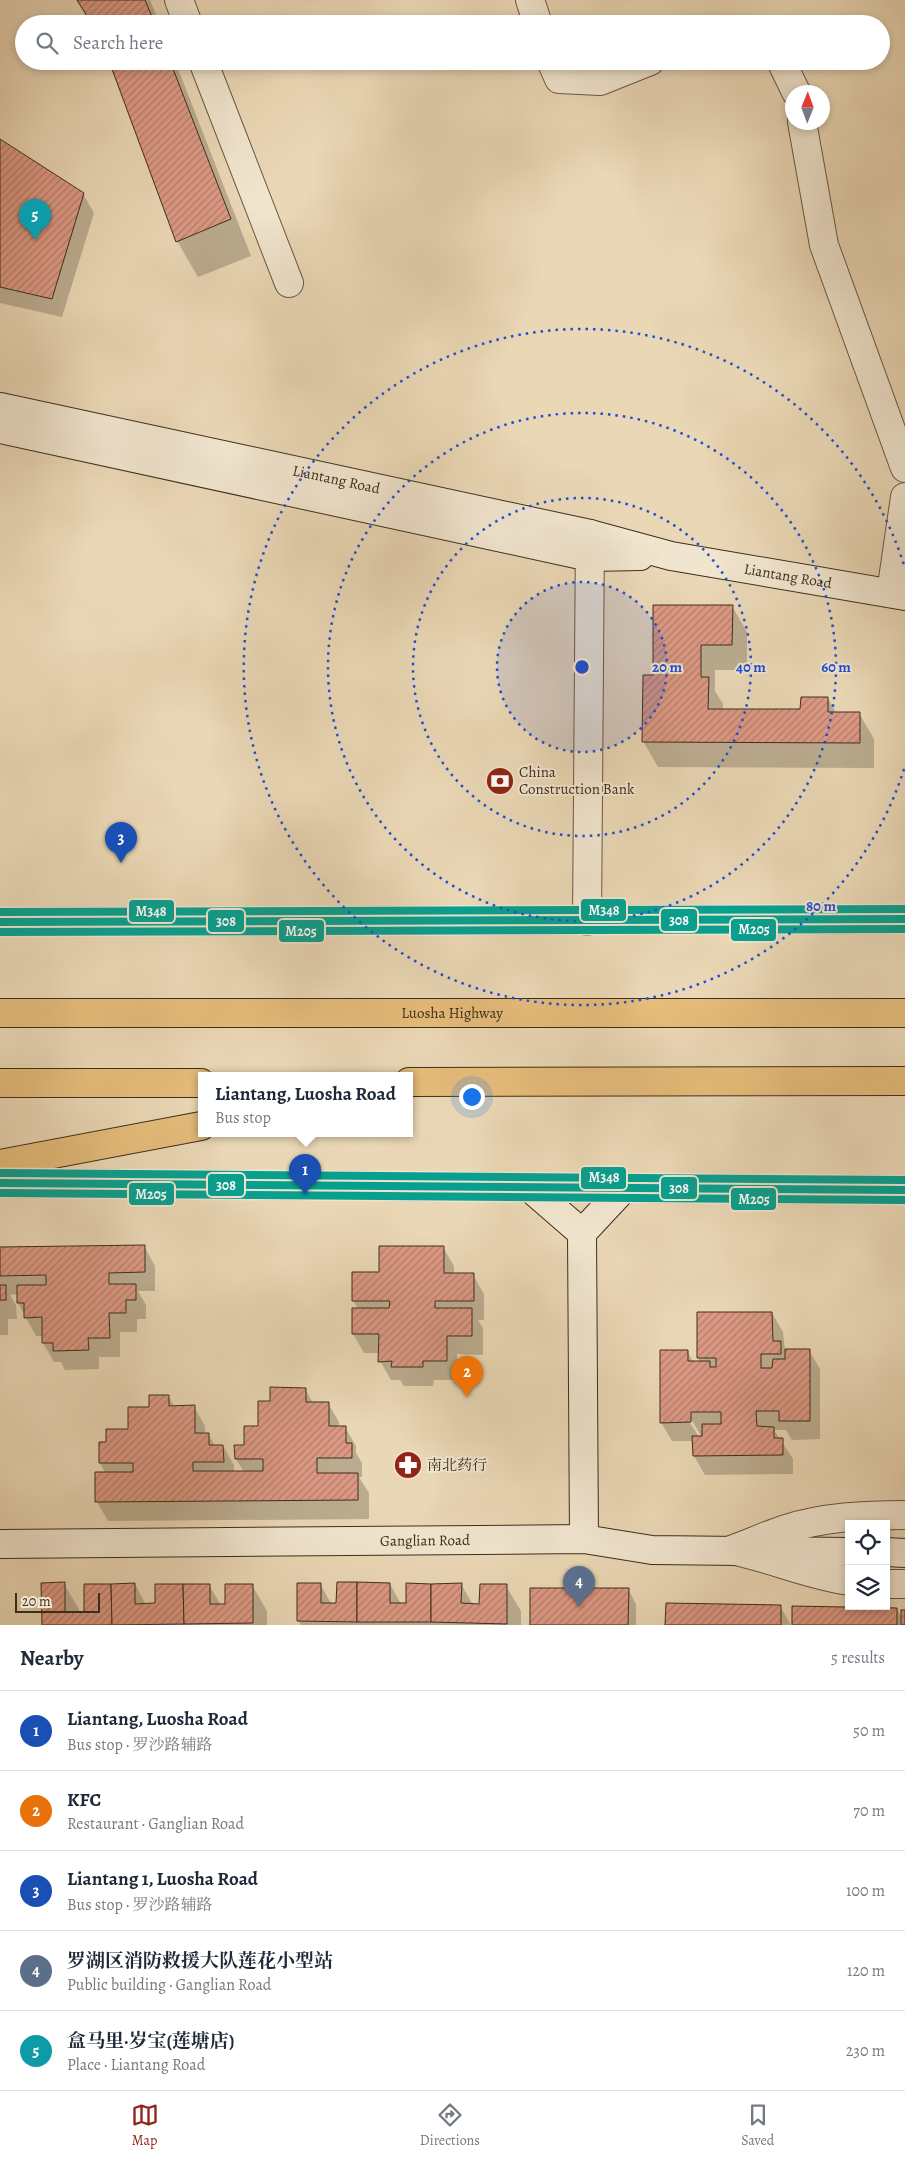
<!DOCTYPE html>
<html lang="en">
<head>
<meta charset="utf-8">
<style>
  body { margin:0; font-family:Alegreya,"Noto Serif SC",serif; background:#f6f6f7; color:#1f2937 }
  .controls { position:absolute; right:15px; bottom:15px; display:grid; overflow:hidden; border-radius:0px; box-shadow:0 2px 8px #0003 }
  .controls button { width:45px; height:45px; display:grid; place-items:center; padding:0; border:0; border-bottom:1px solid #e0e1e3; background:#fff; color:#1f2937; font:25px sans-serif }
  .compass { position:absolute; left:785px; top:85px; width:45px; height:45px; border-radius:50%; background:#fff; box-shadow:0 2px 8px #0003; rotate:1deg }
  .scale { position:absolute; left:15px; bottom:12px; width:85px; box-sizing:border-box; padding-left:5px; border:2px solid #3d2e1c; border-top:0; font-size:14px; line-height:18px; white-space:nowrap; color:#3d2e1c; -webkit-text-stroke:4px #f1e5cf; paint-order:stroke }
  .you { position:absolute; left:471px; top:1096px; width:18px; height:18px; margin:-12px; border:4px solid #fff; border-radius:50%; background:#1a73e8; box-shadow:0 0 0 8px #1a73e833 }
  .badge { display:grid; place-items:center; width:32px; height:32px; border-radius:50%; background:#8f2418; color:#fff; font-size:16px; font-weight:700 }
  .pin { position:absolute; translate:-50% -41px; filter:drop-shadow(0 1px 2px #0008) }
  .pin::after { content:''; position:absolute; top:26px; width:18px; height:15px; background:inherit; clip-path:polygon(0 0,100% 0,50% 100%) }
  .popup { position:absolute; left:198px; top:1072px; width:215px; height:65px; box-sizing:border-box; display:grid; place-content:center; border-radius:0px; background:#fff; filter:drop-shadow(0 1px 4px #0005); font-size:16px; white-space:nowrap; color:#747a83 }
  .popup b { font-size:19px; color:#1f2937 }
  .popup::after { content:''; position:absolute; left:50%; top:100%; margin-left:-10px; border:10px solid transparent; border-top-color:#fff }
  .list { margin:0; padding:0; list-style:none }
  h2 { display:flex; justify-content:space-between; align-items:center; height:65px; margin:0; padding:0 20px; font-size:21px }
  h2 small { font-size:16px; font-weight:400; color:#747a83 }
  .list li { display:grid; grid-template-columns:32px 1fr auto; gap:15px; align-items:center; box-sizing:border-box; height:80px; padding:0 20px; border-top:1px solid #e0e1e3 }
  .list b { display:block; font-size:19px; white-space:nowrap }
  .list p { margin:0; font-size:16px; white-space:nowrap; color:#747a83 }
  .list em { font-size:16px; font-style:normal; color:#747a83 }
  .icon { flex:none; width:28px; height:28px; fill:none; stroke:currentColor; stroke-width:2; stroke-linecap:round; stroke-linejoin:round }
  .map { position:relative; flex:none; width:905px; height:1625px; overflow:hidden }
  .search { position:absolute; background:#fff; box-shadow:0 2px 8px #0003; left:15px; right:15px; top:15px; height:55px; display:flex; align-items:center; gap:12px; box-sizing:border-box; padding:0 18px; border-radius:28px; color:#747a83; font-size:19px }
  .sheet { height:465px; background:#fff }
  nav { display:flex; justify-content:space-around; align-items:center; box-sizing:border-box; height:70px; border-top:1px solid #e0e1e3; background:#fff; font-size:14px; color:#747a83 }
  nav a { display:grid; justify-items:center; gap:2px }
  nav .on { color:#8f2418 }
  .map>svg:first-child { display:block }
</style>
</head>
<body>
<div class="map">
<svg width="905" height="1625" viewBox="0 0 905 1625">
  <defs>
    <pattern id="building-hatch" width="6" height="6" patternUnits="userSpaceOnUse" patternTransform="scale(1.25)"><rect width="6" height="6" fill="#dd9984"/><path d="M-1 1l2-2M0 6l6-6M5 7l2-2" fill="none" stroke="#b47d6b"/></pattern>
  </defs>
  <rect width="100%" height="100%" fill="#ead7b5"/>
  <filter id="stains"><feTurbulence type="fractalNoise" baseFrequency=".004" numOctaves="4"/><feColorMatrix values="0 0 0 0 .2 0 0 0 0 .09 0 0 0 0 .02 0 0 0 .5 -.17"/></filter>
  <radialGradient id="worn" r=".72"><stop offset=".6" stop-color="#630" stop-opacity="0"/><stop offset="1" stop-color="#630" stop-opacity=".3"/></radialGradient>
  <g fill="#0003" fill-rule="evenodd">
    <polygon points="76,0 150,0 160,24 91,24"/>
    <polygon points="110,61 175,61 251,256 198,277 177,241"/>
    <polygon points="0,140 83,194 94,213 62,317 0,303"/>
    <polygon points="732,606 747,632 747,670 715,670 715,691 723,704 723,710 802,710 828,698 836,713 859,713 874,739 874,768 658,767 643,741 654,677"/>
    <polygon points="144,1246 155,1266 155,1291 138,1291 146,1305 146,1319 137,1319 137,1332 120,1332 120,1357 99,1357 99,1369 65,1370 61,1362 54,1362 43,1343 43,1336 36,1336 18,1303 18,1294 10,1295 16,1305 17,1319 8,1319 8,1335 0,1335 0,1248"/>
    <polygon points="443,1247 454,1266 454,1275 473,1275 484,1294 484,1320 478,1320 483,1328 483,1355 457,1354 457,1380 434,1380 433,1386 404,1386 400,1380 391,1380 380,1361 380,1353 364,1353 353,1334 353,1309 358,1309 353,1300 380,1273"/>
    <path d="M772,1313L783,1332L785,1350H809L820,1369V1439L792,1440L786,1430H774L793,1459V1474L705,1475L694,1456V1441H672L661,1422L687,1351L694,1363H701L698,1358ZM689,1416L702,1437H699L687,1418Z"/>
    <polygon points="305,1389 313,1403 328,1403 339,1422 339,1427 345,1427 356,1446 356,1453 362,1463 362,1477 359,1477 369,1493 369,1519 108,1521 97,1502 106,1474 100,1463 107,1443 129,1430 150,1408 168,1396 175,1407 194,1407 205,1426 205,1434 208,1434 215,1446 223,1446 234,1465 234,1472 244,1472 236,1459 259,1427 271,1402"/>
    <polygon points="64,1584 79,1609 79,1613 86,1613 135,1584 146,1605 156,1604 209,1585 221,1605 226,1605 252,1585 267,1611 267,1625 43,1625"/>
    <polygon points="320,1584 332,1605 390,1584 401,1604 407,1605 461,1584 473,1605 481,1605 506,1586 521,1611 521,1625 301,1625 298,1620"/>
    <polygon points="628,1589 636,1604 636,1625 532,1625"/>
    <polygon points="780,1606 791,1625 667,1625"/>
    <polygon points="897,1609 902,1619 905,1611 905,1625 793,1625"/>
  </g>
  <g fill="url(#building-hatch)" stroke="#3d2e1c">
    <polygon points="77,0 145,0 155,24 92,24"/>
    <polygon points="109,61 170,61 231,219 176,242"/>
    <polygon points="0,139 84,193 52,299 0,287"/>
    <polygon points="653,605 733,605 732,645 701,645 701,677 709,677 708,709 800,709 801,697 828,697 828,712 860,712 860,743 642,742 643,675 653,675"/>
    <polygon points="145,1245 145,1272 109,1273 109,1284 136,1284 136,1300 126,1300 126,1313 109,1313 110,1338 88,1338 89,1350 53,1351 53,1343 42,1343 42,1317 24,1318 24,1303 17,1303 17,1285 46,1285 46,1275 0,1276 0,1247"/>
    <polygon points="379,1246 444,1246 444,1273 474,1273 474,1301 435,1301 435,1308 472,1308 472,1336 447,1336 447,1361 423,1361 423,1367 391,1367 392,1361 378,1362 379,1334 352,1334 352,1308 389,1308 390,1301 352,1301 352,1272 379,1272"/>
    <rect x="0" y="1285" width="6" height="15"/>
    <polygon points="697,1312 772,1312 773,1341 781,1341 781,1354 761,1354 761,1368 772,1368 773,1359 785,1359 785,1349 810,1349 810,1421 779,1421 779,1411 756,1411 757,1426 774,1427 774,1438 783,1438 783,1455 693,1456 692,1436 702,1436 702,1424 721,1424 721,1412 691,1412 691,1422 660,1423 660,1350 688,1350 688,1361 710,1361 710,1367 716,1367 716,1358 697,1358"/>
    <polygon points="270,1387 306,1388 306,1402 329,1402 329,1426 346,1426 346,1443 352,1443 352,1458 317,1458 317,1473 358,1473 358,1500 95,1502 95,1472 133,1472 133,1463 99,1463 99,1442 106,1442 106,1429 128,1429 128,1407 149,1407 149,1395 169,1395 169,1406 195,1405 195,1433 209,1433 209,1445 223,1445 224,1462 193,1462 193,1471 263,1471 263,1459 235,1459 234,1445 244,1445 244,1426 258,1426 258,1401 270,1401"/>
    <polygon points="65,1582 65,1612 84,1612 84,1584 111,1584 112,1625 42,1625 41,1583"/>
    <polygon points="337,1582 357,1582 357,1622 297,1621 297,1583 321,1583 321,1603 336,1603"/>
    <polygon points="357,1582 390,1583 390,1603 406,1603 406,1583 431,1584 431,1622 357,1622"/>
    <polygon points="135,1583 135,1604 155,1603 155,1584 183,1584 184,1624 112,1625 111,1584"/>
    <polygon points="462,1583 461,1603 479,1604 480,1584 507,1584 507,1624 431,1622 431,1584"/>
    <polygon points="183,1584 210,1584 210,1604 225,1604 225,1584 253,1584 253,1623 184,1624"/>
    <polygon points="530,1588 629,1588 628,1625 530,1625"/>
    <polygon points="666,1603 781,1605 781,1625 665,1625"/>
    <polygon points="792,1606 897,1608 897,1625 792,1625"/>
    <rect x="901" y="1610" width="4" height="15"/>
  </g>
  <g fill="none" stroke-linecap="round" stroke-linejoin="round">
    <defs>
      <g id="street">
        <polyline points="179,0 188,24"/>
        <polyline points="530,0 538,24"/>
        <polyline points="203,61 289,283"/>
        <polyline points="551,61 559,79 600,81 650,61"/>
        <polyline points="781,61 796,92"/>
        <polyline points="802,122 824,245 905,468"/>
        <polyline points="891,593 905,497"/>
        <polyline points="587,921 590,534"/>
        <path d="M849,1581C808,1575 771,1558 731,1550C749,1544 767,1535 786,1529C824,1517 865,1515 905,1515"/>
        <polyline points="886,1584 905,1584"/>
      </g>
      <g id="secondary">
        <path id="s1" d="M0,407L590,534L671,556L905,596"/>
        <polyline points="0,429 590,557 640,556"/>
        <polyline points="529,1187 582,1233"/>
        <polyline points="584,1539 582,1233 624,1188"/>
        <path id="s2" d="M0,1544L584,1539L652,1550L849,1552"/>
        <polyline points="886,1552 905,1553"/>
      </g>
      <g id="primary">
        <polyline points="0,922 905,919"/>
        <polyline points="0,1183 905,1190"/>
      </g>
      <g id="highway">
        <path id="s3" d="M0,1013H905"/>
        <polyline points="409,1082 905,1081"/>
        <polyline points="0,1083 201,1083"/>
        <polyline points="0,1164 201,1126"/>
      </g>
    </defs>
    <use href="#street" stroke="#685842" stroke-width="30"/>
    <use href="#secondary" stroke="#3d2e1c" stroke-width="30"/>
    <use href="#primary" stroke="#3d2e1c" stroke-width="30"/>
    <use href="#highway" stroke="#3d2e1c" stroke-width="30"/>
    <use href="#street" stroke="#f1e5cf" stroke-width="28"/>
    <use href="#secondary" stroke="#f1e5cf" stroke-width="28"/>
    <use href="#primary" stroke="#e5bc7a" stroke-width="28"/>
    <use href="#highway" stroke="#e5bc7a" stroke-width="28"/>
    <defs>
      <g id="bus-1">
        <polyline points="0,922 905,919"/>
        <polyline points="0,1183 905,1190"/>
      </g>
      <g id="bus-2">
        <polyline points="0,932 905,929"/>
        <polyline points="0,1193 905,1200"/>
      </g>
      <g id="bus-3">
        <polyline points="0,912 905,909"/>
        <polyline points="0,1173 905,1180"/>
      </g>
    </defs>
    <use href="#bus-1" stroke="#f1e5cf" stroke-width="11"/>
    <use href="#bus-2" stroke="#f1e5cf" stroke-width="11"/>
    <use href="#bus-3" stroke="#f1e5cf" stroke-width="11"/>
    <use href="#bus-1" stroke="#07a08f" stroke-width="8"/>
    <use href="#bus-2" stroke="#07a08f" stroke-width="8"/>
    <use href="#bus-3" stroke="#07a08f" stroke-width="8"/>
  </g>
  <circle cx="582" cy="667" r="85" fill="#1d4ed8" fill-opacity=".12"/>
  <g fill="none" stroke="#1d4ed8" stroke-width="2.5" stroke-dasharray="2.5 5">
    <circle cx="582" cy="667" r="85"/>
    <circle cx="582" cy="667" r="169"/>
    <circle cx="582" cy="667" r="254"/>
    <path d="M904 769A338 338 0 1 1 904 565"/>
  </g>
  <defs>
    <symbol id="bank-disc" viewBox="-11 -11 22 22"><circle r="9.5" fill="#8f2418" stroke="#f1e5cf"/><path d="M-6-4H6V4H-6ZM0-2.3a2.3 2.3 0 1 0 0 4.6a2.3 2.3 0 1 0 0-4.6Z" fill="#fff"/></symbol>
    <symbol id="pharmacy-disc" viewBox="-11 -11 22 22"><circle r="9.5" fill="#8f2418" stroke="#f1e5cf"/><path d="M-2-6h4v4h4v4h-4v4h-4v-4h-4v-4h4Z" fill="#fff"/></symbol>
  </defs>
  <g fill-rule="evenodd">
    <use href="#bank-disc" x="484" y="765" width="32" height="32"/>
    <use href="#pharmacy-disc" x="392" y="1449" width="32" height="32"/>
  </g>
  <g text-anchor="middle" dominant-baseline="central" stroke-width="4" stroke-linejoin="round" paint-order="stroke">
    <g font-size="15" fill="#3d2e1c" stroke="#f1e5cf">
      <text stroke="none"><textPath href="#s1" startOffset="344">Liantang Road</textPath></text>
      <text stroke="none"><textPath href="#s1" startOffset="806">Liantang Road</textPath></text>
      <text stroke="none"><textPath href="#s3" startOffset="452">Luosha Highway</textPath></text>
      <text stroke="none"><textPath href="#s2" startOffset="425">Ganglian Road</textPath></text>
    </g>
    <g font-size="15" fill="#3d2e1c" stroke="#f1e5cf" text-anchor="start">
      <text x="519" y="772">China<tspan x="519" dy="17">Construction Bank</tspan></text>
      <text x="427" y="1465">南北药行</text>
    </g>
  </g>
  <circle cx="582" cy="667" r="8" fill="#1d4ed8" stroke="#f1e5cf" stroke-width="2.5"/>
  <g font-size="15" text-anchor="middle" font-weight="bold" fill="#1d4ed8" stroke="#f1e5cf" stroke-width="4" stroke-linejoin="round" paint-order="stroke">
    <text x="667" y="672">20 m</text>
    <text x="751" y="672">40 m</text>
    <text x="836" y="672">60 m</text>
    <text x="821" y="911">80 m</text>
  </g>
  <g stroke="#f1e5cf" stroke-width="2">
    <rect x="580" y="898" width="47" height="24" rx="5" fill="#07a08f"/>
    <rect x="128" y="899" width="47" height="24" rx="5" fill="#07a08f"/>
    <rect x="660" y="908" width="38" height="24" rx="5" fill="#07a08f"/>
    <rect x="207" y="909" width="38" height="24" rx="5" fill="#07a08f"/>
    <rect x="730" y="918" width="47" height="24" rx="5" fill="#07a08f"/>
    <rect x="278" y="919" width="47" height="24" rx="5" fill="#07a08f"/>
    <rect x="580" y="1166" width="47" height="24" rx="5" fill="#07a08f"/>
    <rect x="207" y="1173" width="38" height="24" rx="5" fill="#07a08f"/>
    <rect x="660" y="1176" width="38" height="24" rx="5" fill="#07a08f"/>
    <rect x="128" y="1182" width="47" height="24" rx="5" fill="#07a08f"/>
    <rect x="730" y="1187" width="47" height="24" rx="5" fill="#07a08f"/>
  </g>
  <g font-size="14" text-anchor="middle" font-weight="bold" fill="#fff">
    <text x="604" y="915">M348</text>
    <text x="151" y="916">M348</text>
    <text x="679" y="925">308</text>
    <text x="226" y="926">308</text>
    <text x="754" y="934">M205</text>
    <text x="301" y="936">M205</text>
    <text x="604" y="1182">M348</text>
    <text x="226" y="1190">308</text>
    <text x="679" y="1193">308</text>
    <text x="151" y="1199">M205</text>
    <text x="754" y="1204">M205</text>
  </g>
  <rect width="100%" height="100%" filter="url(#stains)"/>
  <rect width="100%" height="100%" fill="url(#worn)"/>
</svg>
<div class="controls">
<button><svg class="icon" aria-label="locate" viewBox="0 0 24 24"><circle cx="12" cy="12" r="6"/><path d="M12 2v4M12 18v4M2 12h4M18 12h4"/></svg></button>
<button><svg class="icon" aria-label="layers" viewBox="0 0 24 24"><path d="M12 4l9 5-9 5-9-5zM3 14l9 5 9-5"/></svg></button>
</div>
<svg class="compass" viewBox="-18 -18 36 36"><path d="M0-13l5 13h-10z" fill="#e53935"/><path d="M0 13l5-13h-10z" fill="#747a83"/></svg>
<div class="scale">20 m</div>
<div class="you"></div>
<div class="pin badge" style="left:305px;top:1195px;background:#1a4fb4">1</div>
<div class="popup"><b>Liantang, Luosha Road</b>Bus stop</div>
<div class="pin badge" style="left:467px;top:1397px;background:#e8710a">2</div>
<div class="pin badge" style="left:121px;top:863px;background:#1a4fb4">3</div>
<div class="pin badge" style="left:579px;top:1607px;background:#5c6f8a">4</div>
<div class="pin badge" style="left:35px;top:240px;background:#0f9aa8">5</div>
<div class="search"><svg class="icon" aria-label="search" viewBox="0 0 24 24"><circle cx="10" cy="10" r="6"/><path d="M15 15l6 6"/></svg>Search here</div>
</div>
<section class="sheet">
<h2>Nearby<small>5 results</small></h2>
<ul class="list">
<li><span class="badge" style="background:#1a4fb4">1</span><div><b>Liantang, Luosha Road</b><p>Bus stop · 罗沙路辅路</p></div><em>50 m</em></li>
<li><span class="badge" style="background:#e8710a">2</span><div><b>KFC</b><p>Restaurant · Ganglian Road</p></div><em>70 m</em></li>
<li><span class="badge" style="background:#1a4fb4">3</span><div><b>Liantang 1, Luosha Road</b><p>Bus stop · 罗沙路辅路</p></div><em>100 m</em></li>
<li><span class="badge" style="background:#5c6f8a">4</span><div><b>罗湖区消防救援大队莲花小型站</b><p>Public building · Ganglian Road</p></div><em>120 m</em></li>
<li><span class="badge" style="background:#0f9aa8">5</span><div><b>盒马里·岁宝(莲塘店)</b><p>Place · Liantang Road</p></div><em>230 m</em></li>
</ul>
</section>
<nav>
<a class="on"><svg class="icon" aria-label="map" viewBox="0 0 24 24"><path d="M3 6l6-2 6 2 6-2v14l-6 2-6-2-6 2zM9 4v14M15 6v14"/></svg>Map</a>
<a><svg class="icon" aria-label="directions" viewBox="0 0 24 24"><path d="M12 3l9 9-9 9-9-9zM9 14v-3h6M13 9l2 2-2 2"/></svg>Directions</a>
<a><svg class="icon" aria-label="saved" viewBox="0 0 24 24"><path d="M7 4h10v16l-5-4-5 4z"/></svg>Saved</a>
</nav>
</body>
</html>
